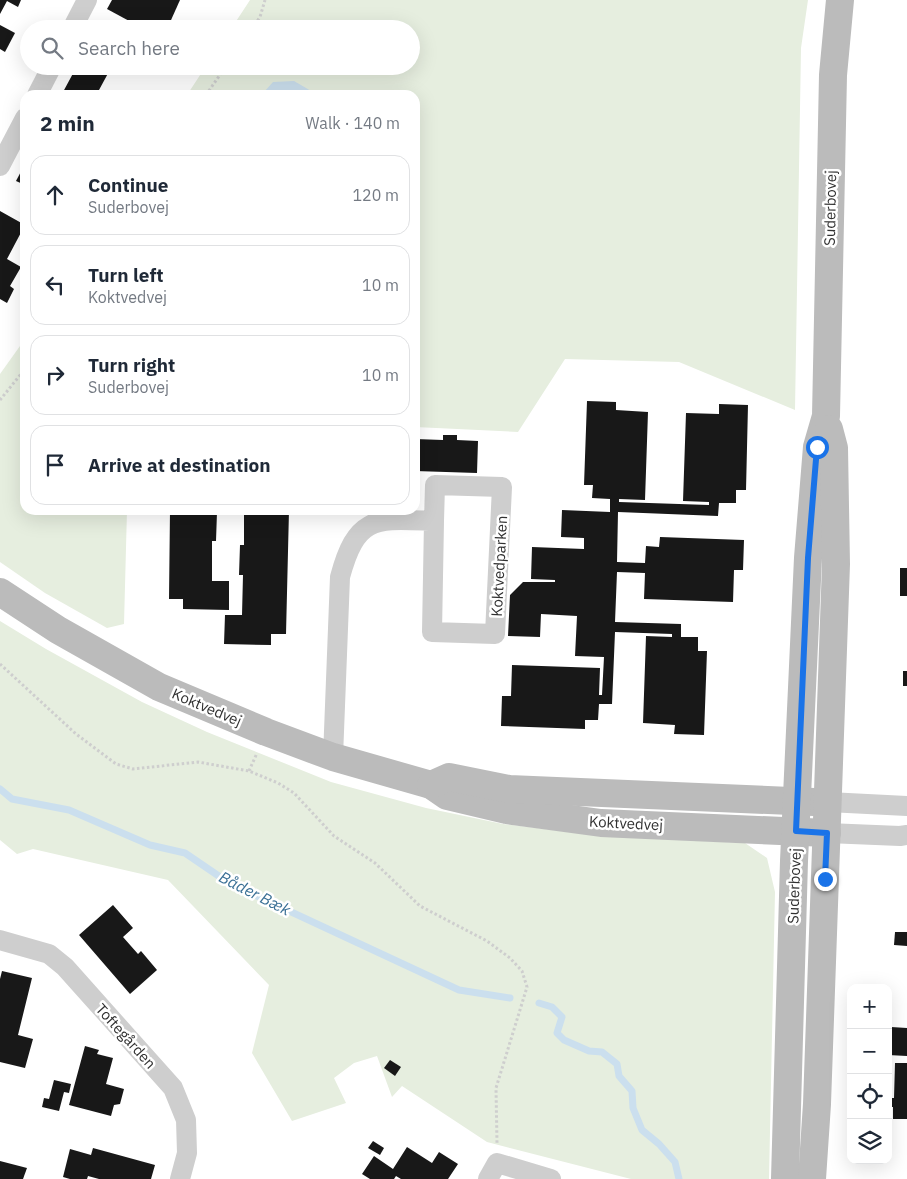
<!DOCTYPE html>
<html lang="en">
<head>
<meta charset="utf-8">
<style>
  body { margin:0; font-family:"IBM Plex Sans",sans-serif; background:#f6f6f7; color:#1f2937 }
  .controls { position:absolute; right:15px; bottom:15px; display:grid; overflow:hidden; border-radius:10px; box-shadow:0 5px 20px #0002 }
  .controls button { width:45px; height:45px; display:grid; place-items:center; padding:0; border:0; border-bottom:1px solid #e0e1e3; background:#fff; color:#1f2937; font:25px sans-serif }
  .stop { position:absolute; width:15px; height:15px; margin:-11px; border:4px solid #1a73e8; border-radius:50%; background:#fff }
  .stop.end { background:#1a73e8; border-color:#fff; box-shadow:0 1px 5px #0008 }
  .list { margin:0; padding:0; list-style:none }
  h2 { display:flex; justify-content:space-between; align-items:center; height:65px; margin:0; padding:0 20px; font-size:21px }
  h2 small { font-size:16px; font-weight:400; color:#747a83 }
  .list li { display:grid; grid-template-columns:32px 1fr auto; gap:15px; align-items:center; box-sizing:border-box; height:80px; margin:0 10px 10px; padding:0 10px; border:1px solid #e0e1e3; border-radius:15px }
  .list b { display:block; font-size:19px; white-space:nowrap }
  .list p { margin:0; font-size:16px; white-space:nowrap; color:#747a83 }
  .list em { font-size:16px; font-style:normal; color:#747a83 }
  .icon { flex:none; width:28px; height:28px; fill:none; stroke:currentColor; stroke-width:2; stroke-linecap:round; stroke-linejoin:round }
  .map { position:relative; flex:none; width:907px; height:1179px; overflow:hidden }
  .search { position:absolute; background:#fff; box-shadow:0 5px 20px #0002; left:20px; top:20px; width:400px; height:55px; display:flex; align-items:center; gap:12px; box-sizing:border-box; padding:0 18px; border-radius:28px; color:#747a83; font-size:19px }
  .panel { position:absolute; background:#fff; box-shadow:0 5px 20px #0002; left:20px; top:90px; width:400px; height:425px; border-radius:15px }
  .map>svg:first-child { display:block }
</style>
</head>
<body>
<div class="map">
<svg width="907" height="1179" viewBox="0 0 907 1179">
  <rect width="100%" height="100%" fill="#fff"/>
  <g fill="#e6eedf">
    <polygon points="250,0 808,0 801,48 795,410 679,362 565,359 518,432 415,427 415,95 318,95 313,90 265,91 265,95 187,95 206,66 411,66 411,29 231,29"/>
    <polygon points="25,339 25,510 127,510 124,624 107,628 45,593 0,562 0,374"/>
    <polygon points="0,621 46,649 142,702 207,732 331,782 426,808 503,824 602,836 745,843 767,858 775,892 769,1179 631,1179 487,1142 402,1086 392,1097 377,1056 354,1063 334,1078 346,1103 292,1121 252,1053 269,985 168,880 33,849 17,854 0,840"/>
  </g>
  <polygon fill="#cbdfee" points="294,81 318,95 265,95 265,91 273,82"/>
  <g fill="none" stroke-linecap="round" stroke-linejoin="round">
    <g stroke="#cbdfee" stroke-width="7">
      <polyline points="0,789 12,799 69,810 150,845 185,853 229,883 459,990 510,998"/>
      <polyline points="539,1003 552,1007 562,1017 557,1033 564,1040 589,1051 602,1052 617,1064 619,1076 632,1091 633,1108 642,1130 659,1144 675,1162 679,1179"/>
    </g>
  </g>
  <g fill="#181818">
    <polygon points="0,0 21,0 18,7 7,1 0,14"/>
    <polygon points="112,0 180,0 167,29 144,29 107,9"/>
    <polygon points="120,23 129,29 115,29"/>
    <polygon points="0,25 15,33 5,52 0,49"/>
    <polygon points="77,66 112,66 99,90 109,95 68,95 63,92"/>
    <polygon points="167,66 182,66 178,73"/>
    <polygon points="25,164 25,185 16,181"/>
    <polygon points="0,211 25,225 7,259 21,267 10,286 14,289 7,303 0,299"/>
    <polygon points="587,401 616,402 616,410 648,412 645,500 619,499 619,502 709,505 709,502 683,501 686,413 719,414 719,404 748,405 746,490 736,490 736,503 719,503 718,516 618,512 617,562 645,563 646,546 659,547 660,537 744,540 743,570 734,570 733,602 644,599 645,573 617,572 615,622 681,624 681,637 698,637 698,651 707,651 704,735 674,734 675,725 643,723 646,636 672,637 672,634 615,632 612,704 599,704 598,720 585,720 585,729 501,726 502,696 511,696 512,665 600,668 599,695 602,695 604,657 575,656 577,616 541,614 540,637 508,636 510,595 523,582 555,582 555,580 531,579 532,547 584,549 584,538 561,537 562,510 610,512 610,499 592,498 593,485 584,485"/>
    <polygon points="443,435 457,435 457,440 478,441 477,473 415,471 415,439 443,440"/>
    <polygon points="170,510 289,510 286,634 271,634 271,645 224,644 225,615 242,615 243,575 239,575 240,545 244,545 244,512 217,512 216,541 212,541 212,581 229,581 229,610 183,609 183,599 169,599"/>
    <rect x="900" y="568" width="7" height="28"/>
    <rect x="903" y="671" width="4" height="15"/>
    <polygon points="113,905 133,928 123,937 138,954 141,951 157,970 130,994 79,935"/>
    <polygon points="895,932 907,932 907,946 894,945"/>
    <polygon points="2,971 32,978 18,1035 33,1039 25,1068 0,1062 0,979"/>
    <polygon points="891,1027 907,1028 907,1056 888,1055"/>
    <polygon points="85,1046 99,1050 97,1054 113,1058 106,1084 124,1089 120,1104 114,1105 111,1116 69,1105"/>
    <polygon points="390,1060 401,1067 395,1076 384,1068"/>
    <polygon points="895,1063 907,1063 907,1119 893,1119 893,1107 890,1107 890,1098 894,1098"/>
    <polygon points="54,1080 71,1084 69,1093 64,1092 59,1111 42,1107 44,1098 49,1099"/>
    <polygon points="373,1141 384,1148 380,1155 368,1148"/>
    <polygon points="407,1147 432,1163 439,1152 458,1164 448,1179 401,1179 396,1176 394,1179 370,1179 362,1174 374,1156 393,1169"/>
    <polygon points="93,1148 155,1165 151,1179 99,1179 88,1176 87,1179 70,1179 63,1177 70,1149 91,1155"/>
    <polygon points="0,1161 27,1168 23,1179 0,1179"/>
  </g>
  <g fill="none" stroke-linecap="round" stroke-linejoin="round">
    <g stroke="#cecece" stroke-width="3" stroke-dasharray="2.5 2.5" stroke-linecap="butt">
      <polyline points="252,29 260,17 265,0"/>
      <polyline points="206,95 226,66"/>
      <polyline points="0,400 25,369"/>
      <polyline points="0,664 76,734 116,764 133,769 198,762 249,771 278,783 294,793 334,836 375,863 420,906 487,941 510,958 522,971 527,987 496,1088 497,1143"/>
      <polyline points="249,771 257,753"/>
    </g>
    <g stroke="#cecece" stroke-width="20">
      <polyline points="72,29 87,0"/>
      <polyline points="37,95 52,66"/>
      <polyline points="0,166 25,118"/>
      <path d="M333,757L340,577C357,514 376,519 434,521L432,632L495,634L502,487L435,485L434,521"/>
      <polyline points="828,802 907,806"/>
      <polyline points="827,833 900,836 907,835"/>
      <polyline points="0,940 49,954 65,967 173,1088 186,1120 187,1153 180,1179"/>
      <polyline points="488,1179 497,1163 551,1179"/>
    </g>
    <g stroke="#bbb" stroke-width="28">
      <polyline points="0,592 58,630 159,687 266,732 333,757 431,785 447,796 506,810 601,823 827,833"/>
      <polyline points="431,785 449,777 509,789 814,802"/>
      <polyline points="785,1179 794,861 808,558 817,447 826,416 833,75 840,0"/>
      <polyline points="812,1179 817,1104 836,564 834,448 829,429"/>
    </g>
  </g>
  <g fill="none" stroke-linecap="round" stroke-linejoin="round">
    <polyline stroke="#1a73e8" stroke-width="6" points="817,447 808,558 796,831 827,833 825,879"/>
  </g>
  <g text-anchor="middle" dominant-baseline="central" stroke-width="5" stroke-linejoin="round" paint-order="stroke">
    <g font-size="15" fill="#313131" stroke="#fff">
      <text transform="translate(830 208) rotate(-89)">Suderbovej</text>
      <text transform="translate(499 566) rotate(-87)">Koktvedparken</text>
      <text transform="translate(207 707) rotate(23)">Koktvedvej</text>
      <text transform="translate(626 823) rotate(3)">Koktvedvej</text>
      <text transform="translate(794 886) rotate(-88)">Suderbovej</text>
      <text transform="translate(126 1036) rotate(48)">Toftegården</text>
    </g>
    <g font-size="16" font-style="italic" fill="#3b7096" stroke="#fff">
      <text transform="translate(255 893) rotate(27)">Båder Bæk</text>
    </g>
  </g>
</svg>
<div class="controls">
<button>+</button>
<button>−</button>
<button><svg class="icon" aria-label="locate" viewBox="0 0 24 24"><circle cx="12" cy="12" r="6"/><path d="M12 2v4M12 18v4M2 12h4M18 12h4"/></svg></button>
<button><svg class="icon" aria-label="layers" viewBox="0 0 24 24"><path d="M12 4l9 5-9 5-9-5zM3 14l9 5 9-5"/></svg></button>
</div>
<div class="stop" style="left:817px;top:447px"></div>
<div class="stop end" style="left:825px;top:879px"></div>
<div class="search"><svg class="icon" aria-label="search" viewBox="0 0 24 24"><circle cx="10" cy="10" r="6"/><path d="M15 15l6 6"/></svg>Search here</div>
<section class="panel">
<h2>2 min<small>Walk · 140 m</small></h2>
<ul class="list">
<li><svg class="icon" aria-label="ahead" viewBox="0 0 24 24"><path d="M12 20V5M6 11l6-6 6 6"/></svg><div><b>Continue</b><p>Suderbovej</p></div><em>120 m</em></li>
<li><svg class="icon" aria-label="left" viewBox="0 0 24 24"><path d="M17 20v-9H6M10 6l-5 5 5 5"/></svg><div><b>Turn left</b><p>Koktvedvej</p></div><em>10 m</em></li>
<li><svg class="icon" aria-label="right" viewBox="0 0 24 24"><path d="M7 20v-9h11M14 6l5 5-5 5"/></svg><div><b>Turn right</b><p>Suderbovej</p></div><em>10 m</em></li>
<li><svg class="icon" aria-label="arrive" viewBox="0 0 24 24"><path d="M6 21V4h12l-3 4 3 4H6"/></svg><div><b>Arrive at destination</b></div></li>
</ul>
</section>
</div>
</body>
</html>
